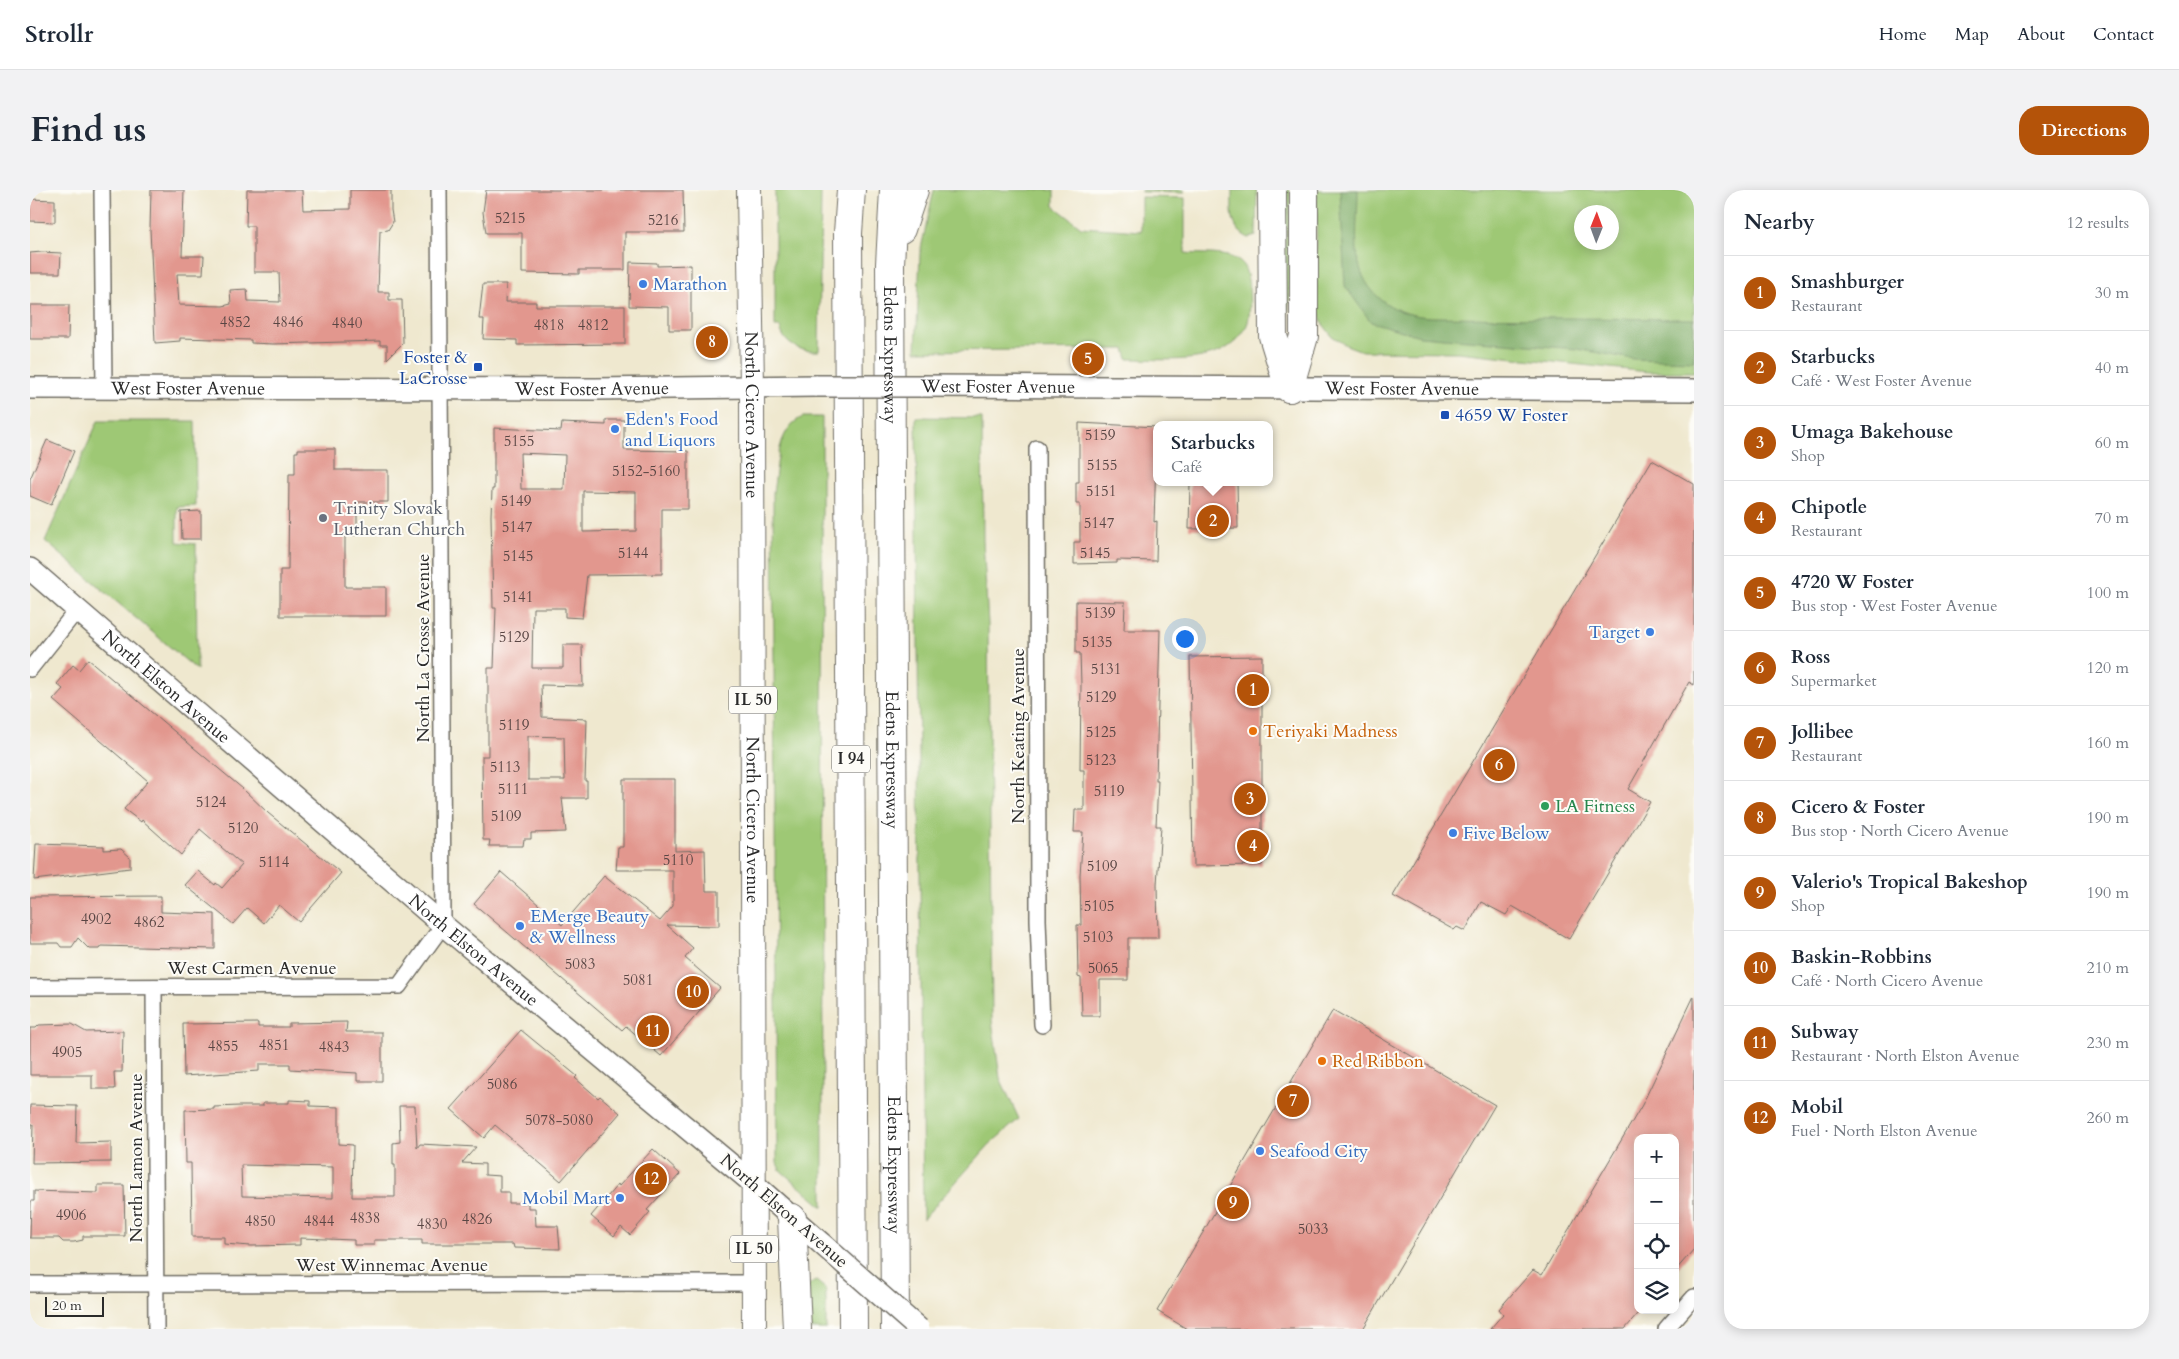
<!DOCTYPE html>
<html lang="en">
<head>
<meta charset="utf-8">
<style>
  body { margin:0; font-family:Cardo,serif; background:#f2f2f3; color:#1f2937 }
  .controls { position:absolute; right:15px; bottom:15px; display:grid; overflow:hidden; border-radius:10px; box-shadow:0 2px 12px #0003 }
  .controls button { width:45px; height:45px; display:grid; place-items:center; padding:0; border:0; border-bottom:1px solid #e0e1e3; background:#fff; color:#1f2937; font:25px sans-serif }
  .compass { position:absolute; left:1544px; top:15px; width:45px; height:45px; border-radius:50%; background:#fff; box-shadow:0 2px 12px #0003; rotate:1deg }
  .scale { position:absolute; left:15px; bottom:12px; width:59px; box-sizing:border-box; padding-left:5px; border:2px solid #2b2b2b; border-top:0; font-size:14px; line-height:18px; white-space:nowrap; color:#2b2b2b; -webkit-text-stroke:4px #fdfcf7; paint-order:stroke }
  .you { position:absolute; left:1154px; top:448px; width:18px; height:18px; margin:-12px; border:4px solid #fff; border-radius:50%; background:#1a73e8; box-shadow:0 0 0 8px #1a73e833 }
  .badge { display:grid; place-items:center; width:32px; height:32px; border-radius:50%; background:#b45309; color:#fff; font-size:16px; font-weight:700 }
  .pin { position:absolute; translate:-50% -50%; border:2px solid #fff; box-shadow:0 1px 5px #0006 }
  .popup { position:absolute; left:1123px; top:231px; width:120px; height:65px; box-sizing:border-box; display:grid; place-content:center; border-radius:10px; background:#fff; filter:drop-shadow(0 1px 4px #0005); font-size:16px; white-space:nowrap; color:#747a83 }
  .popup b { font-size:19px; color:#1f2937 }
  .popup::after { content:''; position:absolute; left:50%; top:100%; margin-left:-10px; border:10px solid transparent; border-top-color:#fff }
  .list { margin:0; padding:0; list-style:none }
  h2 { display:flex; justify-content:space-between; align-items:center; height:65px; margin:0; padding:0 20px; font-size:21px }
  h2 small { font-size:16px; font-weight:400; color:#747a83 }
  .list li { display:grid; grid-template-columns:32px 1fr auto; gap:15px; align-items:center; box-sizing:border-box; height:75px; padding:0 20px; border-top:1px solid #e0e1e3 }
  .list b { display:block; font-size:19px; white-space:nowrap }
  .list p { margin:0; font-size:16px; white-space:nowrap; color:#747a83 }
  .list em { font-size:16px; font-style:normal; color:#747a83 }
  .icon { flex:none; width:28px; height:28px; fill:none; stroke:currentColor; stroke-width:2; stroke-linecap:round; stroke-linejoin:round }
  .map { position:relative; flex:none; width:1664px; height:1139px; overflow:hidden; border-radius:20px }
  header { display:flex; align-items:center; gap:30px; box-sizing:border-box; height:70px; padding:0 25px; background:#fff; border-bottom:1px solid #e0e1e3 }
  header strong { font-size:24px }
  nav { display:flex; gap:28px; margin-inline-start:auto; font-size:18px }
  .intro { display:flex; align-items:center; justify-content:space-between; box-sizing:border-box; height:120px; padding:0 30px }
  h1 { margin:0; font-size:35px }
  .button { padding:12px 22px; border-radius:20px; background:#b45309; color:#fff; font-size:18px; font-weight:700 }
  main { display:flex; gap:30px; padding:0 30px }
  aside { flex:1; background:#fff; border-radius:20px; box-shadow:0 2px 12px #0003 }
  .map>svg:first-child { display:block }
</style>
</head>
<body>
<header>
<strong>Strollr</strong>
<nav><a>Home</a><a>Map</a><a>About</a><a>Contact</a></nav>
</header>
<div class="intro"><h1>Find us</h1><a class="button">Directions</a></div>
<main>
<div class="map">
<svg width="1664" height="1139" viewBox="0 0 1664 1139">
  <rect width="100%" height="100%" fill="#fdfcf7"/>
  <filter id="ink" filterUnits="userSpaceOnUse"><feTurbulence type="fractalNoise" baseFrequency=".02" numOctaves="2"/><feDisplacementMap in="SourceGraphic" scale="10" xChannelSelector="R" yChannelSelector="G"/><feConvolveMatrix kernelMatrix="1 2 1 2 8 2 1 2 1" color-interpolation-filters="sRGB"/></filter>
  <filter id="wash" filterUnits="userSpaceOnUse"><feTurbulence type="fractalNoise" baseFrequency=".0096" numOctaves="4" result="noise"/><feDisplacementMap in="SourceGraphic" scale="20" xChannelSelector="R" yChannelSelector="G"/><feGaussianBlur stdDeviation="1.12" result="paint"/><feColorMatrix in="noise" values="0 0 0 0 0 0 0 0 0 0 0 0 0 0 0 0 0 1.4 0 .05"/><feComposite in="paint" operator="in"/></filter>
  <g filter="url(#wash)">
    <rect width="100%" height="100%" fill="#efe8cf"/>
    <g fill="#9ec874" stroke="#647a50" fill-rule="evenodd">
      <path d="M745,0H791L789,161C772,162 754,156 750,137H745Z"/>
      <path d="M904,0H1024V16L1051,37L1111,41V7L1155,8V63C1171,65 1199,61 1211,73C1221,81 1221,120 1218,132C1214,146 1199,159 1186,163C1159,173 1126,169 1098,169L1095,159L886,161L890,63Z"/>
      <polygon points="1111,0 1154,0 1154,3 1111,2"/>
      <path d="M1202,0H1227L1226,46L1219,48C1199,39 1202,20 1202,0Z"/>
      <polygon points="1252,0 1260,0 1260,107 1256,132"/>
      <path d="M1287,0H1664V182H1618L1428,162L1332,161L1316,155L1302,146L1292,133L1286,112ZM1552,22H1582V52H1552Z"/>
      <path d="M773,227H792L793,1017L750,980L747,973L743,302C748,277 746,238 773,227Z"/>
      <polygon points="886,227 952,228 953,350 958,434 962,830 970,888 989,929 959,955 893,1029"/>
      <polygon points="68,231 165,231 166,316 147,317 147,352 166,354 167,480 15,351"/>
      <polygon points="785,1090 796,1099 796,1139 777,1139 777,1096"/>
    </g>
    <path fill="#7eac66" stroke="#546c48" d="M1310,0H1328C1328,22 1324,53 1329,74C1337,108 1368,126 1401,127L1664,129V171L1603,169L1547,159L1390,146L1341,132L1315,96Z"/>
    <g id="blocks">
      <g fill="#e2978e" fill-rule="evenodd">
        <polygon points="121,0 154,0 152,66 174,66 173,84 147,84 149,115 193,116 201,114 200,100 217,99 218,111 250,112 249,82 224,82 224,36 216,36 217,0 272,0 273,20 320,19 320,0 361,0 361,20 363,32 358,40 350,41 348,102 359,102 359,110 372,110 373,153 357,169 357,155 350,155 350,151 243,154 221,153 221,150 150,148 150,151 125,153 120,39"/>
        <polygon points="456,0 653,0 654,42 595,42 595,80 549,80 549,84 492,83 492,43 456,43 453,22"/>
        <polygon points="0,9 25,10 25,32 0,31"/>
        <polygon points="12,62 31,63 30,83 0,83 0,63"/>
        <polygon points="600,72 627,73 627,76 661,75 661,140 639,140 639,117 599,116"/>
        <polygon points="453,94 476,94 475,112 506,112 506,116 595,116 595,154 487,155 487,150 453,149 454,129 449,129"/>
        <polygon points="0,115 39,115 38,149 0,149"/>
        <path d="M576,230H594V260L658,261V319H632V384L557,385L552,428L535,427V418H503L502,478H533V455H552L553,496L511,495L512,527L557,529L555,591H557V608H532L536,642L501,643V649H494L493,656H459L460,650H453L452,566H458V478H464L466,418H463L461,326L462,299H464V238L531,241L532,233L576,235ZM490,263L535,265L534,299H491ZM553,301L606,302V341L553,342ZM498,546L534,547L535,590H498Z"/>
        <polygon points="1049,233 1127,237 1124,332 1127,331 1126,371 1087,370 1087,373 1044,374 1044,352 1050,352 1050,314 1046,314 1046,292 1049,292"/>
        <polygon points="17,250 44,261 21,315 0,306 0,289"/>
        <polygon points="268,259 305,259 305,280 358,280 358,312 327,312 327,345 315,345 315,397 356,397 356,426 250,426 250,380 258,380 259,284 265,284 265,262 268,262"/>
        <polygon points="1622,270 1664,294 1664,495 1659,492 1598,599 1620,612 1539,749 1482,716 1476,725 1451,712 1435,741 1427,737 1424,740 1363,706"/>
        <polygon points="1160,292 1207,292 1208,338 1159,339"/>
        <polygon points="171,321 171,349 152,349 151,322"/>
        <polygon points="1046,411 1095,412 1094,440 1130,440 1126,590 1128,590 1126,636 1131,636 1127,694 1128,748 1098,748 1098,790 1070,790 1070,826 1052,826 1051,788 1048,787 1047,735 1051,735 1050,685 1053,642 1044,642 1045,620 1054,620 1054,580 1050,580 1051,494 1050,463 1046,463"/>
        <polygon points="1232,466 1232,675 1163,676 1160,467"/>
        <polygon points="58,469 213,599 238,623 311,683 269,732 249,715 234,733 217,718 203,734 155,695 168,681 185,695 186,693 192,698 212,675 170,639 151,665 112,630 111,632 94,619 118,591 23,510 33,499 27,494 43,475 49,480"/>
        <polygon points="593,589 645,589 645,661 675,660 676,701 689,701 689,736 637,735 663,758 655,768 690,798 631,866 596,836 592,840 444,714 471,682 532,735 574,686 630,731 643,716 643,680 586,680 588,657 593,657"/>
        <polygon points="6,654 74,656 74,660 91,659 100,667 100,678 4,690"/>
        <polygon points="131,706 131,722 185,724 185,759 71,756 69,759 59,759 48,748 42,757 31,757 28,753 0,753 0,707"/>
        <polygon points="1664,806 1664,1059 1645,1081 1645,948 1608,948 1608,1124 1595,1139 1460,1139 1473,1124 1469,1119 1503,1080 1512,1085 1612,915"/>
        <polygon points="1303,820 1465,915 1333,1139 1157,1139 1127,1121"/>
        <polygon points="317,832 316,842 352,842 352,891 327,891 327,883 260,879 260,874 229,874 229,881 154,886 153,834 228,833 228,837 259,837 259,833"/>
        <polygon points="42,834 56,842 93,841 92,882 84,882 85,899 62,899 62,885 0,885 0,838 6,838 9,835"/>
        <polygon points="491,840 547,886 545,888 568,908 570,906 590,923 531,991 465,935 454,948 421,919"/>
        <path d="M259,910L280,911V916L309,917V954L323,955L322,1007H365V975H363V953L370,952L369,916H385L387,958L390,954L446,957L432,973L455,974V985L470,986V1002H479V1013H498V1018H505L506,1036H528L530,1059L484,1058L483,1054H392V1050H344V1055H324V1050L270,1048V1055L221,1056L194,1054V1047H162L161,973H156L155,920L184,919V917L210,916H233V913H259ZM211,975L303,977V1008L212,1006Z"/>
        <polygon points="0,915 47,916 46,953 81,952 81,972 2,973 3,934 0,934"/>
        <polygon points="623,959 650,984 617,1020 620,1022 600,1045 591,1037 584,1046 561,1026 588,994 589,996"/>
        <polygon points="68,995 94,995 95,1046 53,1046 53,1050 44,1052 33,1052 29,1048 0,1048 1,1011 4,1011 4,1001 68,1003"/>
      </g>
    </g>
  </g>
  <g filter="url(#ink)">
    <use href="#blocks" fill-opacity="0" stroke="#706d64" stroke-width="1"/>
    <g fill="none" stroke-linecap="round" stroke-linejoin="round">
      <defs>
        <g id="street">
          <polyline points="72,0 74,198"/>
          <polyline points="1007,258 1008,730 1012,835"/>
          <polyline points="0,479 47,420"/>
          <polyline points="0,797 369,796 413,735 409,0"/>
          <polyline points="124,797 126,1139"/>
          <polyline points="0,1094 724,1093"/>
          <polyline points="1636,1139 1664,1107"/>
        </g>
        <g id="secondary">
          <path id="s1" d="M890,196L1664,200"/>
          <path id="s2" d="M0,198L565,199L787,196"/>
          <path id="s3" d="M0,379L413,735L724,994L792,1054"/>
        </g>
        <g id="primary">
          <path id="s4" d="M719,0L722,197L724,1139"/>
        </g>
        <g id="highway">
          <polyline points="821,0 818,43 823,1139"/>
          <path id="s5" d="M864,0L860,74L865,1139"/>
          <polyline points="1242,0 1243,146 1259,198"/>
          <polyline points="871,39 884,0"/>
          <polyline points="1259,198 1274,146 1274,0"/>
          <polyline points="762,1028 767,1139"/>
        </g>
      </defs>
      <use href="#street" stroke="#706d64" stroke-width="18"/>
      <use href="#secondary" stroke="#706d64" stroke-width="24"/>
      <use href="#primary" stroke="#706d64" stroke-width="26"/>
      <use href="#highway" stroke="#706d64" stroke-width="30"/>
      <use href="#street" stroke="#fff" stroke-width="15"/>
      <use href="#secondary" stroke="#fff" stroke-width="21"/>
      <use href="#primary" stroke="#fff" stroke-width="24"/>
      <use href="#highway" stroke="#fff" stroke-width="28"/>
      <defs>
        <g id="secondary-bridge">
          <polyline points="787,196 890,196"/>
          <polyline points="792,1054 889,1139"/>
        </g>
      </defs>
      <use href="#secondary-bridge" stroke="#706d64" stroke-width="24" stroke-linecap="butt"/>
      <use href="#secondary-bridge" stroke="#fff" stroke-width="21"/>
    </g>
  </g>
  <g fill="#3f7fe0" stroke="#fdfcf7" stroke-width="2">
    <circle cx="613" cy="94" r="5"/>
    <circle cx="585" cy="239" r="5"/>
    <circle cx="1620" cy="442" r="5"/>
    <circle cx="1423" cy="643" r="5"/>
    <circle cx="490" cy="736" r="5"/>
    <circle cx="1230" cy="961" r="5"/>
    <circle cx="590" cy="1008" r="5"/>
  </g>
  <g fill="#1a4fb4" stroke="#fdfcf7" stroke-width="2">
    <rect x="443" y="172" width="10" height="10" rx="2.5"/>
    <rect x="1410" y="220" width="10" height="10" rx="2.5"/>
  </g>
  <circle fill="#6b7280" stroke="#fdfcf7" stroke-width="2" cx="293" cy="328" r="5"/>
  <g fill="#e8710a" stroke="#fdfcf7" stroke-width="2">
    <circle cx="1223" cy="541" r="5"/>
    <circle cx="1292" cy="871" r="5"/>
  </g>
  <circle fill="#2e9e5b" stroke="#fdfcf7" stroke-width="2" cx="1515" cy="616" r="5"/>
  <g text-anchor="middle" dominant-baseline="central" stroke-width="4" stroke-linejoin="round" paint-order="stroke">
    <g font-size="15" fill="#594644">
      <text x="480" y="28">5215</text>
      <text x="633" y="30">5216</text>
      <text x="205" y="132">4852</text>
      <text x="258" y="132">4846</text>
      <text x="317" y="133">4840</text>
      <text x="519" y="135">4818</text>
      <text x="563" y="135">4812</text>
      <text x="1070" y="245">5159</text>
      <text x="489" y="251">5155</text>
      <text x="1072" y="275">5155</text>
      <text x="616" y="281">5152-5160</text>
      <text x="1071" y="301">5151</text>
      <text x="486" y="311">5149</text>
      <text x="1069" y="333">5147</text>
      <text x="487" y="337">5147</text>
      <text x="603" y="363">5144</text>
      <text x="1065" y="363">5145</text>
      <text x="488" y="366">5145</text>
      <text x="488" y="407">5141</text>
      <text x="1070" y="423">5139</text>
      <text x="484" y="447">5129</text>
      <text x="1067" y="452">5135</text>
      <text x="1076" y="479">5131</text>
      <text x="1071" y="507">5129</text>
      <text x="484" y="535">5119</text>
      <text x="1071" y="542">5125</text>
      <text x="1071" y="570">5123</text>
      <text x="475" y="577">5113</text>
      <text x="483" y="599">5111</text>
      <text x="1079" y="601">5119</text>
      <text x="181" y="612">5124</text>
      <text x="476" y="626">5109</text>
      <text x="213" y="638">5120</text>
      <text x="648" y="670">5110</text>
      <text x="244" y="672">5114</text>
      <text x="1072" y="676">5109</text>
      <text x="1069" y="716">5105</text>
      <text x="66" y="729">4902</text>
      <text x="119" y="732">4862</text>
      <text x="1068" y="747">5103</text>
      <text x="550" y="774">5083</text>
      <text x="1073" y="778">5065</text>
      <text x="608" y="790">5081</text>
      <text x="244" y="855">4851</text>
      <text x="193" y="856">4855</text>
      <text x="304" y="857">4843</text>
      <text x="37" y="862">4905</text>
      <text x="472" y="894">5086</text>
      <text x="529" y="930">5078-5080</text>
      <text x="41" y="1025">4906</text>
      <text x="335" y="1028">4838</text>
      <text x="447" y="1029">4826</text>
      <text x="230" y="1031">4850</text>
      <text x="289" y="1031">4844</text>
      <text x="402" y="1034">4830</text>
      <text x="1283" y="1039">5033</text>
    </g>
    <g fill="#fdfcf7" stroke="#6a6a68" stroke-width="1">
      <rect x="699" y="496.5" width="48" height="27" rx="4"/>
      <rect x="802" y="555.5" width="38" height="27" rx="4"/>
      <rect x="700" y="1045.5" width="48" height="27" rx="4"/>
    </g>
    <g font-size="16" font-weight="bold" fill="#2b2b2b">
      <text x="723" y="510">IL 50</text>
      <text x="821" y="569">I 94</text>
      <text x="724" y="1059">IL 50</text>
    </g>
    <g font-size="18" fill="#366cbe" stroke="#fdfcf7" text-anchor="start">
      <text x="623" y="94">Marathon</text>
      <text x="595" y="229">Eden's Food<tspan x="595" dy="21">and Liquors</tspan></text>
      <text x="1610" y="442" text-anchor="end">Target</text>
      <text x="1433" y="643">Five Below</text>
      <text x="500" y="726">EMerge Beauty<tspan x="500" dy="21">&amp; Wellness</tspan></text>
      <text x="1240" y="961">Seafood City</text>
      <text x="580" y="1008" text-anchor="end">Mobil Mart</text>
    </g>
    <g font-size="18" fill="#2b2b2b" stroke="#fdfcf7">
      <text stroke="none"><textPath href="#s5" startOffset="165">Edens Expressway</textPath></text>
      <text stroke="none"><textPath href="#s1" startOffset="78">West Foster Avenue</textPath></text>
      <text stroke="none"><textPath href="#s2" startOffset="158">West Foster Avenue</textPath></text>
      <text stroke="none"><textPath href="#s2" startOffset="562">West Foster Avenue</textPath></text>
      <text stroke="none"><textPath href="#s1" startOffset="482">West Foster Avenue</textPath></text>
      <text stroke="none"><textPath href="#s4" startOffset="225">North Cicero Avenue</textPath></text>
      <text transform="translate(393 458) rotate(-90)">North La Crosse Avenue</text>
      <text stroke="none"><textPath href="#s3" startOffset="180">North Elston Avenue</textPath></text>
      <text transform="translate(988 546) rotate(-90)">North Keating Avenue</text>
      <text stroke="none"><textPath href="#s5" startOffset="570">Edens Expressway</textPath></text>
      <text stroke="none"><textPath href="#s4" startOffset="630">North Cicero Avenue</textPath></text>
      <text stroke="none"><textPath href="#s3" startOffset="585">North Elston Avenue</textPath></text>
      <text x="222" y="778">West Carmen Avenue</text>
      <text transform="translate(106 968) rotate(-90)">North Lamon Avenue</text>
      <text stroke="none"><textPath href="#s5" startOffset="975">Edens Expressway</textPath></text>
      <text transform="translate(754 1021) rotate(41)">North Elston Avenue</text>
      <text x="362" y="1075">West Winnemac Avenue</text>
    </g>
    <g font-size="18" fill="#164399" stroke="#fdfcf7" text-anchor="end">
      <text x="438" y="167">Foster &amp;<tspan x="438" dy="21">LaCrosse</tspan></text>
      <text x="1425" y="225" text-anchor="start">4659 W Foster</text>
    </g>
    <g font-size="18" fill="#5b616d" stroke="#fdfcf7" text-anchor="start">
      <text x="303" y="318">Trinity Slovak<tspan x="303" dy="21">Lutheran Church</tspan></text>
    </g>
    <g font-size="18" fill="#c56008" stroke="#fdfcf7" text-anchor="start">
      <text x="1233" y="541">Teriyaki Madness</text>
      <text x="1302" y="871">Red Ribbon</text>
    </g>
    <g font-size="18" fill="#27864d" stroke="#fdfcf7" text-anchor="start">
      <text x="1525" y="616">LA Fitness</text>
    </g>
  </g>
</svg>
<div class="controls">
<button>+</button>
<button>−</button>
<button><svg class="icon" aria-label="locate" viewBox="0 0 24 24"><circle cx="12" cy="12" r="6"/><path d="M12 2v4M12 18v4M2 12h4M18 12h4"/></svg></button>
<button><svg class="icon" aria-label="layers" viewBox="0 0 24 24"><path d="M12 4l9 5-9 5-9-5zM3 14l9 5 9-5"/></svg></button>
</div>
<svg class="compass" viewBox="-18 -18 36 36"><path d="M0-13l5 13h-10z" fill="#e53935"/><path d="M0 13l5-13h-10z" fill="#747a83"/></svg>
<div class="scale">20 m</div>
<div class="you"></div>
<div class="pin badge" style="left:1223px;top:500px">1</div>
<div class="pin badge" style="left:1183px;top:331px">2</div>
<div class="popup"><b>Starbucks</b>Café</div>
<div class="pin badge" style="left:1220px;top:609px">3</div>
<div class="pin badge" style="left:1223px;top:656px">4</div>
<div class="pin badge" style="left:1058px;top:169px">5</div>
<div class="pin badge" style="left:1469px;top:575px">6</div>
<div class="pin badge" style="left:1263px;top:911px">7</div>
<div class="pin badge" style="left:682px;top:152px">8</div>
<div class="pin badge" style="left:1203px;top:1013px">9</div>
<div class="pin badge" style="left:663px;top:802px">10</div>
<div class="pin badge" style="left:623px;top:841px">11</div>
<div class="pin badge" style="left:621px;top:989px">12</div>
</div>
<aside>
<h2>Nearby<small>12 results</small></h2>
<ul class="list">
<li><span class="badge">1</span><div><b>Smashburger</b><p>Restaurant</p></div><em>30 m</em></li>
<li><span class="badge">2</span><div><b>Starbucks</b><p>Café · West Foster Avenue</p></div><em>40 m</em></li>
<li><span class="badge">3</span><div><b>Umaga Bakehouse</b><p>Shop</p></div><em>60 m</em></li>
<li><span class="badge">4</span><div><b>Chipotle</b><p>Restaurant</p></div><em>70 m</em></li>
<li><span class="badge">5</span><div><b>4720 W Foster</b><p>Bus stop · West Foster Avenue</p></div><em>100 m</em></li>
<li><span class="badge">6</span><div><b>Ross</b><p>Supermarket</p></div><em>120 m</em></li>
<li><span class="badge">7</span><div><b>Jollibee</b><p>Restaurant</p></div><em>160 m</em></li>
<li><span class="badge">8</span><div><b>Cicero &amp; Foster</b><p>Bus stop · North Cicero Avenue</p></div><em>190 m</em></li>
<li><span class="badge">9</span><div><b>Valerio's Tropical Bakeshop</b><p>Shop</p></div><em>190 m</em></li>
<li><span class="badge">10</span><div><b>Baskin-Robbins</b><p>Café · North Cicero Avenue</p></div><em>210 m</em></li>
<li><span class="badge">11</span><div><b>Subway</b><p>Restaurant · North Elston Avenue</p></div><em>230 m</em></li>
<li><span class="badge">12</span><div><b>Mobil</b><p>Fuel · North Elston Avenue</p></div><em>260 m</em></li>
</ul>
</aside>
</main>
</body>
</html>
